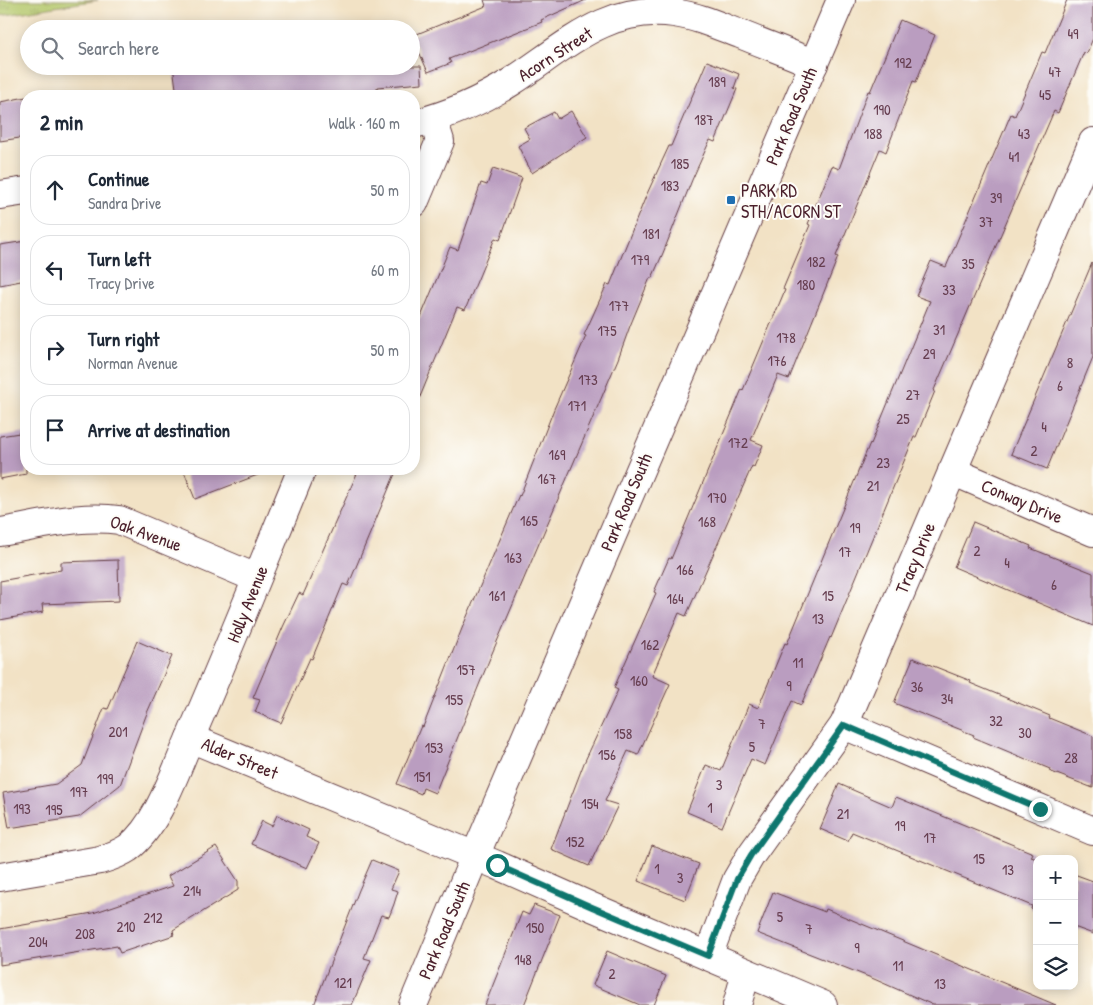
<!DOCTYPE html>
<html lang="en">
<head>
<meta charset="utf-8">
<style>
  body { margin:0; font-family:"Patrick Hand",sans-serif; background:#f6f6f7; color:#1f2937 }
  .controls { position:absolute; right:15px; bottom:15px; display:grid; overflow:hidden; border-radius:10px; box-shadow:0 2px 12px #0003 }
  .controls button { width:45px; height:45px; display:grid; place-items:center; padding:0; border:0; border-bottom:1px solid #e0e1e3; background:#fff; color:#1f2937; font:25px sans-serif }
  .stop { position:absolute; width:15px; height:15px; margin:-11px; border:4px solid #0f766e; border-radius:50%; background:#fff }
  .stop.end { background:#0f766e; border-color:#fff; box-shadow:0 1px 5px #0008 }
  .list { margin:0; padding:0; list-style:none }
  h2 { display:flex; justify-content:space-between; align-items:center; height:65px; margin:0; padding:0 20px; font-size:21px }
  h2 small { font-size:16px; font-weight:400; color:#747a83 }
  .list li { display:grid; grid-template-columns:32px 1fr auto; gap:15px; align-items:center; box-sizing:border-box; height:70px; margin:0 10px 10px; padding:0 10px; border:1px solid #e0e1e3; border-radius:20px }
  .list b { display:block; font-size:19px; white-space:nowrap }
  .list p { margin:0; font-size:16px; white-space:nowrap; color:#747a83 }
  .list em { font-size:16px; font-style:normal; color:#747a83 }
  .icon { flex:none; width:28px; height:28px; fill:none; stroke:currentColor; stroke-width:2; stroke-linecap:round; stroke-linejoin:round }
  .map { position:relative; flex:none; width:1093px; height:1005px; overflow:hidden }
  .search { position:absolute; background:#fff; box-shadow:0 2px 12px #0003; left:20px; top:20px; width:400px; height:55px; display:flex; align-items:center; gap:12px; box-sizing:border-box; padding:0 18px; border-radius:28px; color:#747a83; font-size:19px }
  .panel { position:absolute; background:#fff; box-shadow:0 2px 12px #0003; left:20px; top:90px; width:400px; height:385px; border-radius:20px }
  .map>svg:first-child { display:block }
</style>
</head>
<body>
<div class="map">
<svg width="1093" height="1005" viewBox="0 0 1093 1005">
  <defs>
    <pattern id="grass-tufts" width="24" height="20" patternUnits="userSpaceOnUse" patternTransform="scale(1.25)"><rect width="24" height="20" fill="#b4c76b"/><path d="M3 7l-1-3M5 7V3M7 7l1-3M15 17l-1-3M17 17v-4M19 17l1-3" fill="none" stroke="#9caa5d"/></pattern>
  </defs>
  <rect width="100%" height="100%" fill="#fdfcf7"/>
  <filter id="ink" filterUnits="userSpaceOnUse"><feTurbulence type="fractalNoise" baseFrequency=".02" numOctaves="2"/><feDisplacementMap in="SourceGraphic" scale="10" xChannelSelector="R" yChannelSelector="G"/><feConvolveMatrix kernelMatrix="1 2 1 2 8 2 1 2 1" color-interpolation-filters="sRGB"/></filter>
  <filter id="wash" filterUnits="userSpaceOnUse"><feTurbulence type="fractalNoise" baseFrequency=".0096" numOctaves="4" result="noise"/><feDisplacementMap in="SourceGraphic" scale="20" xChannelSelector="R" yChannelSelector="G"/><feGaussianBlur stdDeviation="1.12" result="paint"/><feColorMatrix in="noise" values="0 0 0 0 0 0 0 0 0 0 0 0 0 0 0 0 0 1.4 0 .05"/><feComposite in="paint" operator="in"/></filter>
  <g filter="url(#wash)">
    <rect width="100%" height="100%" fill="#f2e2c5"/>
    <polygon fill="url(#grass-tufts)" stroke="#7f734b" points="0,0 98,0 0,16"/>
    <g id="blocks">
      <g fill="#ba9dc0">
        <polygon points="484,0 586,0 541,20 542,22 449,59 451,63 428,72 412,36 486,6"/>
        <polygon points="1067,0 1093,0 1093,38 1087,53 1084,52 1058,113 1054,111 934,390 935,391 916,437 914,437 831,638 830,637 801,705 792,701 765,765 751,759 722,827 687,812 706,765 721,771 749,704 758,708 785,643 787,644 870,443 871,444 930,301 916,296 931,261 946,267 1011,114 1015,116 1042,52 1045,53"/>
        <polygon points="900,20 935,35 916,82 913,81 886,152 880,149 836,256 838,257 789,379 778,375 751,440 763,445 754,467 752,466 686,616 679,613 652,676 670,684 638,755 628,751 605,801 618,805 589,866 551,849 584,763 618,690 614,688 656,593 654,592 669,558 671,559 742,389 743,390 785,290 783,289 810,225 808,224 832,166 839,169 868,91 870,92"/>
        <polygon points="707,61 739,74 734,88 737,89 715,142 710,140 692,180 663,253 652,278 650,278 630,326 618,359 490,658 435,793 423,788 421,794 397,784 421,726 423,727 463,626 519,495 520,496 554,409 586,336 584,335 607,284 610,285 646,196 669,146 671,146"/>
        <polygon points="173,66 206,66 207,71 239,66 421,66 422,83 377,87 378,96 177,96"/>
        <polygon points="26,97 26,137 0,141 0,102"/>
        <polygon points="571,111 587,137 532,173 518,146 530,139 524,128 554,112 558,119"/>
        <polygon points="493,168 522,178 500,240 495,238 465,310 457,307 415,409 414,408 414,316 420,319 450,247 458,250 481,183 487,185"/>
        <polygon points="26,241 26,280 0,285 0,245"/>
        <polygon points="1092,263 1093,357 1047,469 1011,454"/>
        <polygon points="26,432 26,474 0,479 0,436"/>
        <polygon points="183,469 268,469 268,471 195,499"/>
        <polygon points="359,469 397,469 348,586 343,584 312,659 310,658 281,723 255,712 260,700 253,698 283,627 299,593 303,595"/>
        <polygon points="973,522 1031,546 1030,548 1093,573 1093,626 954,567"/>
        <polygon points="118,560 119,601 42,604 43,612 0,620 0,581 61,570 61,562"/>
        <polygon points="137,641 172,656 147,713 120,785 79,817 9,828 3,793 56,784 82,765 104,708 108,709"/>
        <polygon points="913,658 971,681 970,683 1050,716 1049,718 1093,736 1093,788 1049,771 1050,769 973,737 974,735 894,703"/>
        <polygon points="839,784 892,807 896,797 1033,853 1031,857 1037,859 1037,912 1031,909 1032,906 852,832 848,841 820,829"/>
        <polygon points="277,815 309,830 306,837 319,843 307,868 251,844 262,821 272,826"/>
        <polygon points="652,846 699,864 685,900 638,881"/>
        <polygon points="216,847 238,881 238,890 173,930 174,935 120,953 117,946 0,965 0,929 93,913 173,886 168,876"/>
        <polygon points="372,860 399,871 391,889 398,891 394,904 389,917 381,915 364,958 371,960 352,1005 314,1005 359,890"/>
        <polygon points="1074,874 1093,881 1093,934 1074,927"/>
        <polygon points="773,892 825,912 826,909 1056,1005 933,1005 874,979 757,933"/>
        <polygon points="534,905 560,915 524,1005 485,1005 522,912 529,915"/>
        <polygon points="607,951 666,976 654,1005 640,1005 593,985"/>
      </g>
    </g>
  </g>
  <g filter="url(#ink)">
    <use href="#blocks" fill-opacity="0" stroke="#633c42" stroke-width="1"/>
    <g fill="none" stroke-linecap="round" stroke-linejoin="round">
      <defs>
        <g id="minor">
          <path d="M414,124C448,115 481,101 511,82C564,48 606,4 674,13C697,16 719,26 740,34C764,44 789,53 814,64"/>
          <polyline points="0,195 26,191"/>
          <polyline points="414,203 440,141 433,119"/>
          <polyline points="952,471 1093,532"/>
          <path d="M0,532C39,526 80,514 119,520L256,578"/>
          <polyline points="844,725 1093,831"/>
          <path d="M190,738C229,649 265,558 302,469"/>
          <path d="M0,877L100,860C110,857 119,854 128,848C158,825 175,772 190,738L497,865L592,907L823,1005"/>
          <polyline points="708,956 737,879 751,855 844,725 1093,142"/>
          <polyline points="737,1005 746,973"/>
        </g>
        <polyline id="tertiary" points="413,1005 475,856 841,0"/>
      </defs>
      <use href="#minor" stroke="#633c42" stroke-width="30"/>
      <use href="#tertiary" stroke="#633c42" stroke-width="30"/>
      <use href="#minor" stroke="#fff" stroke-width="28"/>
      <use href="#tertiary" stroke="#fff" stroke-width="28"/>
    </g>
  </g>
  <g fill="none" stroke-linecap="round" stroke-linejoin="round" filter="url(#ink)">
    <polyline stroke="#0f766e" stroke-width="6" points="497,865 592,907 708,956 737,879 751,855 844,725 1040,809"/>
  </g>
  <rect fill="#1f6fb2" stroke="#fdfcf7" stroke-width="2" x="726" y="195" width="10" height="10" rx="2.5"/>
  <g text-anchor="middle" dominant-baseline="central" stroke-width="4" stroke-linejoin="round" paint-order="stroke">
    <g font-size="15" fill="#663e50">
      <text x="1073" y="33">49</text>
      <text x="903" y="62">192</text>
      <text x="1055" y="71">47</text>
      <text x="717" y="81">189</text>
      <text x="1045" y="94">45</text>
      <text x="882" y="109">190</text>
      <text x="704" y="119">187</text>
      <text x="873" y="133">188</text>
      <text x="1024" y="133">43</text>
      <text x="1014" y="156">41</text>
      <text x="680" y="163">185</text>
      <text x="670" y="185">183</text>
      <text x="996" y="197">39</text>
      <text x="986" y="221">37</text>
      <text x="651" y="233">181</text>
      <text x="640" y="259">179</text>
      <text x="816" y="261">182</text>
      <text x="968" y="263">35</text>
      <text x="806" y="284">180</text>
      <text x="949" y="289">33</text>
      <text x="619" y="305">177</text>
      <text x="939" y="329">31</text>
      <text x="607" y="330">175</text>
      <text x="786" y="337">178</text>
      <text x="929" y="353">29</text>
      <text x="777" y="360">176</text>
      <text x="1070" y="362">8</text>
      <text x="588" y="379">173</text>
      <text x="1060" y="385">6</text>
      <text x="913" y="394">27</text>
      <text x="577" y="405">171</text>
      <text x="903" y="418">25</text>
      <text x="1044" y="426">4</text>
      <text x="738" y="442">172</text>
      <text x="1034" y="450">2</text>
      <text x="557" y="454">169</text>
      <text x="883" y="462">23</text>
      <text x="547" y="478">167</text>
      <text x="873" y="485">21</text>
      <text x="717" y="497">170</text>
      <text x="529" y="520">165</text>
      <text x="707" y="521">168</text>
      <text x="855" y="527">19</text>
      <text x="977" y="550">2</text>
      <text x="845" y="551">17</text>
      <text x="513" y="557">163</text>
      <text x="1007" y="562">4</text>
      <text x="685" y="569">166</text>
      <text x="1054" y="584">6</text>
      <text x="497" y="595">161</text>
      <text x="828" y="595">15</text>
      <text x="675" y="598">164</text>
      <text x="818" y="618">13</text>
      <text x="650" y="644">162</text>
      <text x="798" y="662">11</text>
      <text x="466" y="669">157</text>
      <text x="639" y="680">160</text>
      <text x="789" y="685">9</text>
      <text x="917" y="686">36</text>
      <text x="947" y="698">34</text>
      <text x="454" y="699">155</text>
      <text x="996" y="720">32</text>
      <text x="762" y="723">7</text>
      <text x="118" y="731">201</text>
      <text x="1025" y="732">30</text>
      <text x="623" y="733">158</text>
      <text x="752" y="746">5</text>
      <text x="434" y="747">153</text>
      <text x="607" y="754">156</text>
      <text x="1071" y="757">28</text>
      <text x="422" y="776">151</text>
      <text x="105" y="778">199</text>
      <text x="719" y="784">3</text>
      <text x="79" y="791">197</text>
      <text x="590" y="803">154</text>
      <text x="710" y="807">1</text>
      <text x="22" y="808">193</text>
      <text x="54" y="809">195</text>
      <text x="843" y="813">21</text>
      <text x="900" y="825">19</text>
      <text x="930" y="837">17</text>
      <text x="575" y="841">152</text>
      <text x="979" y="858">15</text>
      <text x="657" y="868">1</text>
      <text x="1008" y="869">13</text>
      <text x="680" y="877">3</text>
      <text x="192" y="890">214</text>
      <text x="780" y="916">5</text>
      <text x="153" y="917">212</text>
      <text x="126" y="926">210</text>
      <text x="535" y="927">150</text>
      <text x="809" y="928">7</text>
      <text x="85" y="933">208</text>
      <text x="38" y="941">204</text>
      <text x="857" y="947">9</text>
      <text x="523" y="959">148</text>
      <text x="898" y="965">11</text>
      <text x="612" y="973">2</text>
      <text x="343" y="982">121</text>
      <text x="940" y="983">13</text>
    </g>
    <g font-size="18" fill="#4a1f2b" stroke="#fdfcf7">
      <text transform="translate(555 54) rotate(-33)">Acorn Street</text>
      <text transform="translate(791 116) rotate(-67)">Park Road South</text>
      <text transform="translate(1022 501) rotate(23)">Conway Drive</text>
      <text transform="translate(626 502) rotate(-67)">Park Road South</text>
      <text transform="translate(146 533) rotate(20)">Oak Avenue</text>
      <text transform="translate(915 558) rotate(-67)">Tracy Drive</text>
      <text transform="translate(247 604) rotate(-68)">Holly Avenue</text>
      <text transform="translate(240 758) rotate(23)">Alder Street</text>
      <text transform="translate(444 930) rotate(-67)">Park Road South</text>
    </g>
    <g font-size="18" fill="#4a1f2b" stroke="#fdfcf7" text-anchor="start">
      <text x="741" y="190">PARK RD<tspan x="741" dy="21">STH/ACORN ST</tspan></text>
    </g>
  </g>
</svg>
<div class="controls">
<button>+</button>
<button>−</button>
<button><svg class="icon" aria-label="layers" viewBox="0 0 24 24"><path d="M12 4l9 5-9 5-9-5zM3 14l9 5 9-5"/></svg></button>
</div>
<div class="stop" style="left:497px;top:865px"></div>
<div class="stop end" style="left:1040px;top:809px"></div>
<div class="search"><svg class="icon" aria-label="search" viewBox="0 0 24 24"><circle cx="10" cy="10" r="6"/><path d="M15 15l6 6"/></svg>Search here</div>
<section class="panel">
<h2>2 min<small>Walk · 160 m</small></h2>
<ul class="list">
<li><svg class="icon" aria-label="ahead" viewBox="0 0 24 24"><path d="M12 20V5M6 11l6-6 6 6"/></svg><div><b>Continue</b><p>Sandra Drive</p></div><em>50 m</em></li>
<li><svg class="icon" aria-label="left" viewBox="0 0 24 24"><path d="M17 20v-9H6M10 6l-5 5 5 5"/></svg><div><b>Turn left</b><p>Tracy Drive</p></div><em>60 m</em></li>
<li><svg class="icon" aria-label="right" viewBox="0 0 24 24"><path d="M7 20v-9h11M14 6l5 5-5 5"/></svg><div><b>Turn right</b><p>Norman Avenue</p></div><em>50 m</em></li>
<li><svg class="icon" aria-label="arrive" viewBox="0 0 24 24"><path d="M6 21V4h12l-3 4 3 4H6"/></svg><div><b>Arrive at destination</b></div></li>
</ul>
</section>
</div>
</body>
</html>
